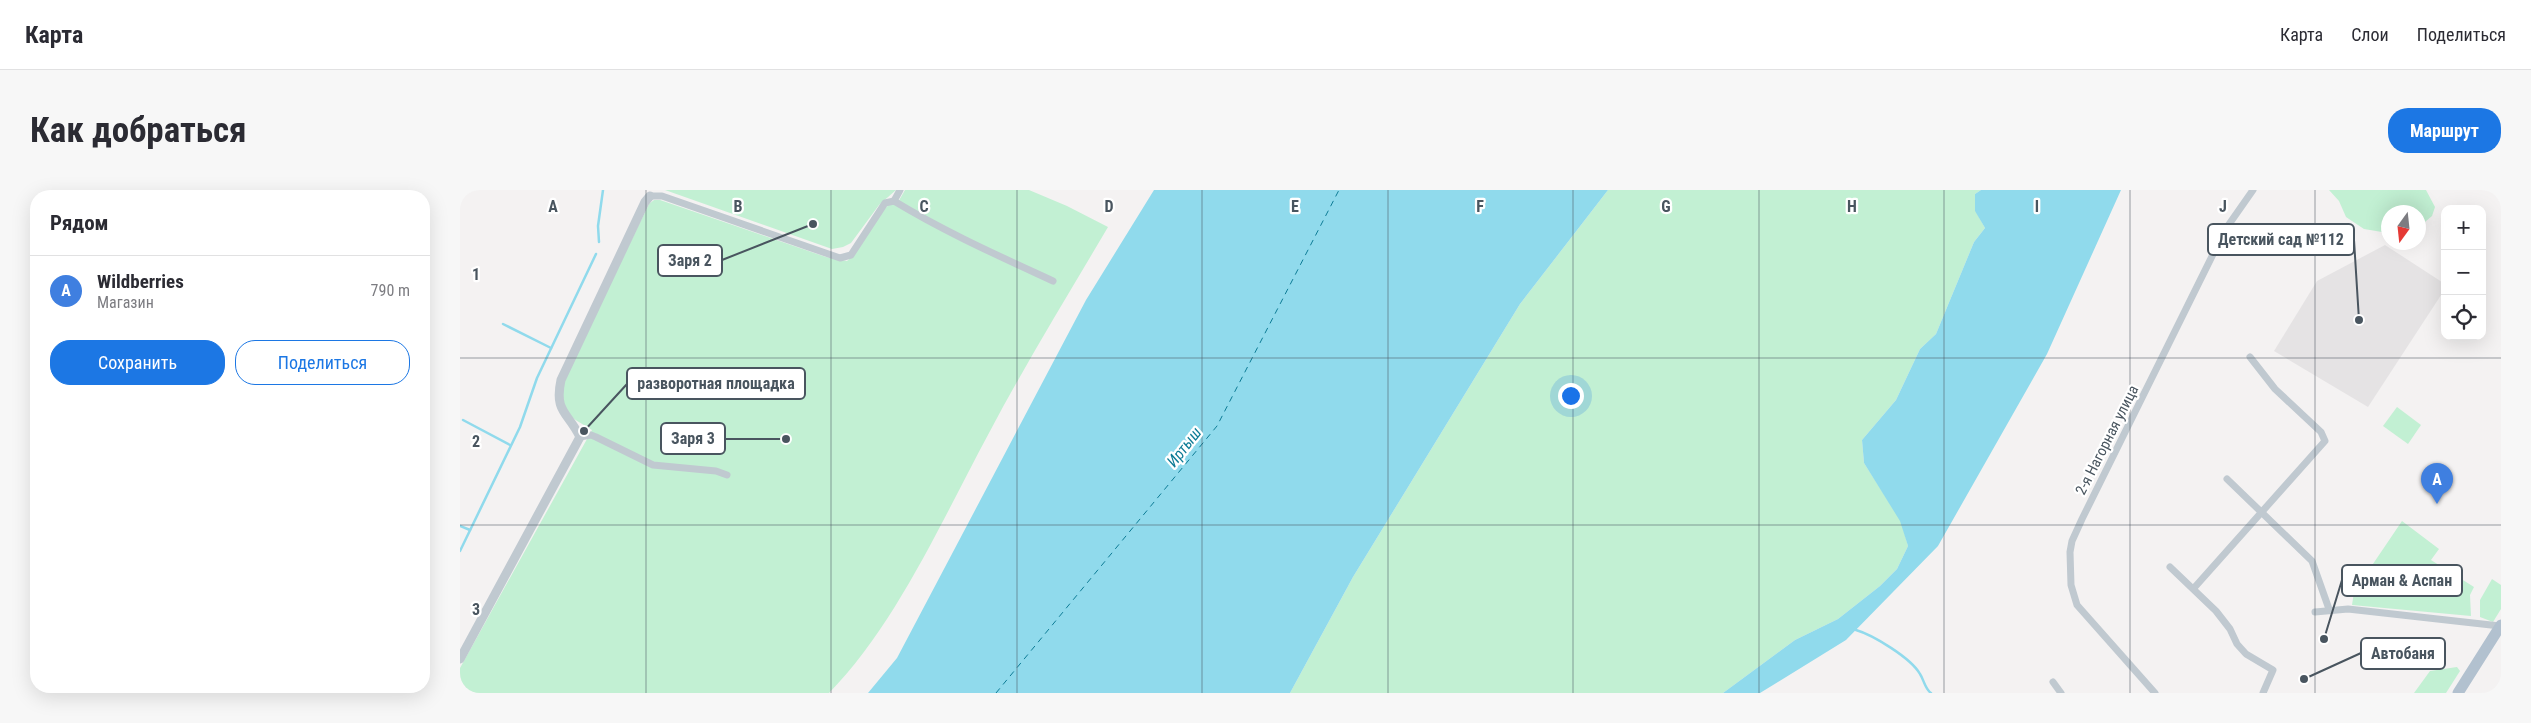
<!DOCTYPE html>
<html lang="ru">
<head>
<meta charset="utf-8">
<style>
  body { margin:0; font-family:"Roboto Condensed",sans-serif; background:#f7f7f7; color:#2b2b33 }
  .controls { position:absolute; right:15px; top:15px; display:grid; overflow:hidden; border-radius:10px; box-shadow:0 5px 20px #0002 }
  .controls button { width:45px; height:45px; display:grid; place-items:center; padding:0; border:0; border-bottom:1px solid #e1e1e2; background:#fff; color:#2b2b33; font:25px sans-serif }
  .compass { position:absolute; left:1921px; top:15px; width:45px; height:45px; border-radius:50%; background:#fff; box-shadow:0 5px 20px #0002; rotate:195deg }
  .you { position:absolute; left:1110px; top:205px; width:18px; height:18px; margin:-12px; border:4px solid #fff; border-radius:50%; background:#1a73e8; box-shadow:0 0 0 8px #1a73e833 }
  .badge { display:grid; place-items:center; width:32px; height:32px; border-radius:50%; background:#1c77e4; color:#fff; font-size:16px; font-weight:700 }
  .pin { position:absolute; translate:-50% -41px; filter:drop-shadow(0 1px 2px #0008) }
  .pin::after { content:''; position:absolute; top:26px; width:18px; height:15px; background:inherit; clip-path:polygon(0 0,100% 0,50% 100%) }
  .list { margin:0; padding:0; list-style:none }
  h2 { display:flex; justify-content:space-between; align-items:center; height:65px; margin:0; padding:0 20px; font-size:21px }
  h2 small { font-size:16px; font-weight:400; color:#7c7c81 }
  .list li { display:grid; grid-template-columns:32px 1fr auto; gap:15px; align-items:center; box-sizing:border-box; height:70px; padding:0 20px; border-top:1px solid #e1e1e2 }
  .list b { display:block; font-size:19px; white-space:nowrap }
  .list p { margin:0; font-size:16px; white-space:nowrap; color:#7c7c81 }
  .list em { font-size:16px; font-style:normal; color:#7c7c81 }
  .actions { display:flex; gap:10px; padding:15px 20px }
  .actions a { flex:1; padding:11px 0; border:1px solid #1c77e4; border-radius:20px; text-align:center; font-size:18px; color:#1c77e4 }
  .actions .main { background:#1c77e4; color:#fff }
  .icon { flex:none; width:28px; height:28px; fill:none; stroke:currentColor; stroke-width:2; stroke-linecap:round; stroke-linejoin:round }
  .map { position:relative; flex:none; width:2041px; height:503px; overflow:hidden; border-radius:20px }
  header { display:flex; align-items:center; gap:30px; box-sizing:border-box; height:70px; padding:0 25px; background:#fff; border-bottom:1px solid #e1e1e2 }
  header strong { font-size:24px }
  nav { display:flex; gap:28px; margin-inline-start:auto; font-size:18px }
  .intro { display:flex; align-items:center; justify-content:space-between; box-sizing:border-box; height:120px; padding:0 30px }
  h1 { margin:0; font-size:35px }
  .button { padding:12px 22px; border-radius:20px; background:#1c77e4; color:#fff; font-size:18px; font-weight:700 }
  main { display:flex; gap:30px; padding:0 30px }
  aside { flex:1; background:#fff; border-radius:20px; box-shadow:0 5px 20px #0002 }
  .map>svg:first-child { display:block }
</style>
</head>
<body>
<header>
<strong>Карта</strong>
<nav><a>Карта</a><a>Слои</a><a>Поделиться</a></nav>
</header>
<div class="intro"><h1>Как добраться</h1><a class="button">Маршрут</a></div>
<main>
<aside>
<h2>Рядом<small></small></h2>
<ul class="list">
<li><span class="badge" style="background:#3f7fe0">A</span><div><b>Wildberries</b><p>Магазин</p></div><em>790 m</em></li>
</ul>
<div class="actions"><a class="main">Сохранить</a><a>Поделиться</a></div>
</aside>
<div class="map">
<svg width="2041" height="503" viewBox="0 0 2041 503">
  <rect width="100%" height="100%" fill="#f4f2f2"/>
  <polygon fill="#e5e3e4" points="1925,55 1985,94 1985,99 1908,217 1814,161 1857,91"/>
  <g fill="#c2f0d3">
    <polygon points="205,0 436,0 419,15 391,53 383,57 372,59"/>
    <path d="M445,0H569L607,16L648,37C608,105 566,173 529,243C483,328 436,435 369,503H0V478L132,240C104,222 100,226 104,189L189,14L194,10H200L366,67L387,71C406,55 412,28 431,13L437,14Z"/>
    <polygon points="1148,0 1521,0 1515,4 1515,20 1525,38 1514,52 1476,144 1460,159 1436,210 1402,250 1404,273 1441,331 1448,356 1437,379 1420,396 1378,429 1335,450 1263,503 830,503 893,387 1060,114"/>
    <polygon points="1869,0 1966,0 1975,17 1972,26 1959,37 1958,22 1928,22 1928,43 1904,39 1886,27 1879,11"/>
    <polygon points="1937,217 1961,235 1948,254 1923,236"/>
    <polygon points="1942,331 1979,359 1971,370 2014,397 2010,405 2011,426 1892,415 1894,402"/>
    <polygon points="2032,389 2041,395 2041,419 2033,432 2020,427 2020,410"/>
    <polygon points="1997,477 2000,481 1986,503 1954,503 1970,481"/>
  </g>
  <g fill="#90daec">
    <polygon points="694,0 1148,0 1060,114 893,387 830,503 408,503 437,468 626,110"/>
    <polygon points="1521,0 1661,0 1587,164 1478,356 1386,450 1300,503 1263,503 1335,450 1378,429 1420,396 1437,379 1448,356 1440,331 1404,273 1402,250 1436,210 1460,159 1476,144 1514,52 1525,38 1515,21 1515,4"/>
  </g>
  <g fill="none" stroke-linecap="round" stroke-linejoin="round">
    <g stroke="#90daec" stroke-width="2.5">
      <polyline points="139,52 138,36 143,0"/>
      <polyline points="43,134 91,158"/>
      <polyline points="3,230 50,255"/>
      <polyline points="0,336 10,340"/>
      <polyline points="0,361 60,237 77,188 136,64"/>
      <path d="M1396,440C1413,445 1451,468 1460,484C1464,490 1465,499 1471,503"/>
    </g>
    <polyline stroke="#0e7c96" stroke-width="1" stroke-dasharray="6 5" stroke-linecap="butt" points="536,503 757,236 879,0"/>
    <g stroke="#c0c9d0" stroke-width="7">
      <path d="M190,6H202L380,68L391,65L425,13L434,11C485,42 539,66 593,91"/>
      <polyline points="434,11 440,0"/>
      <polyline points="120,247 131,245 136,247 193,275 256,281 267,285"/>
      <polyline points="1767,289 1852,371 1869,419"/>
      <polyline points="1710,377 1756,421 1770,439 1777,454 1786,464 1813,480 1803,503"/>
      <polyline points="1734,398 1865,251 1861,242 1815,199 1790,167"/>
      <polyline points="1855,422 1888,419 2040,436"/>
      <polyline points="1593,492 1601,503"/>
      <polyline points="1695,503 1617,415 1611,395 1610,362 1612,351 1622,329 1765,40 1793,0"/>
    </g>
    <path stroke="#c0c9d0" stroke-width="9" d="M0,469L120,247C108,222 94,222 101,190L185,12L190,6"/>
    <polyline stroke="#b2c1cf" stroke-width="11" points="1998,503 2041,435"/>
  </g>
  <path fill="none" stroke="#49555f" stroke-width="1" stroke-opacity="0.55" d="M186,0V503M371,0V503M557,0V503M742,0V503M928,0V503M1113,0V503M1299,0V503M1484,0V503M1670,0V503M1855,0V503M0,168H2041M0,335H2041"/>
  <g text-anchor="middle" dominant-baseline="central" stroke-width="4.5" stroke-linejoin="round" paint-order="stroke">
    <g font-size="15" fill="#49555f" stroke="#fff">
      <text transform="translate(1647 250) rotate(-63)">2-я Нагорная улица</text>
    </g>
    <g font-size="16" font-style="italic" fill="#0e7c96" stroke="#fff">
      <text transform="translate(724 257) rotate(-52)">Иртыш</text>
    </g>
  </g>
  <g font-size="16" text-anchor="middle" font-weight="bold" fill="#49555f" stroke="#fff" stroke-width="4.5" stroke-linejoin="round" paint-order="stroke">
    <text x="93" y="22">A</text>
    <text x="278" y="22">B</text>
    <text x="464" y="22">C</text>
    <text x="649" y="22">D</text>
    <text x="835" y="22">E</text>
    <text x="1020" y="22">F</text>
    <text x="1206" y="22">G</text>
    <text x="1392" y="22">H</text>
    <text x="1577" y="22">I</text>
    <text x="1763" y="22">J</text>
    <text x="16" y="90">1</text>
    <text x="16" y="257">2</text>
    <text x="16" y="425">3</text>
  </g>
  <path fill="none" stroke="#49555f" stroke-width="2" d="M1899 130L1894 50M353 34L262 70M124 241L167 194M326 249L265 249M1864 449L1882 390M1844 489L1901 463"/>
  <g fill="#49555f" stroke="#fff" stroke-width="2">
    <circle cx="1899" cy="130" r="5"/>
    <circle cx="353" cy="34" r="5"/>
    <circle cx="124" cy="241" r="5"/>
    <circle cx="326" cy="249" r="5"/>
    <circle cx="1864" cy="449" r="5"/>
    <circle cx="1844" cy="489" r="5"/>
  </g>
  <g fill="#fff" stroke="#49555f" stroke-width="2">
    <rect x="1748" y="34" width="146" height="31" rx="5"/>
    <rect x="198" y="55" width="64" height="31" rx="5"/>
    <rect x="167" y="178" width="178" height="31" rx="5"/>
    <rect x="201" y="233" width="64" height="31" rx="5"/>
    <rect x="1882" y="375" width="120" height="31" rx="5"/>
    <rect x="1901" y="448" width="84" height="31" rx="5"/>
  </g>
  <g font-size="16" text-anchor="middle" font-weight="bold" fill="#49555f">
    <text x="1821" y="55">Детский сад №112</text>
    <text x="230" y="76">Заря 2</text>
    <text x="256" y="199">разворотная площадка</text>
    <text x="233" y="254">Заря 3</text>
    <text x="1942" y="396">Арман &amp; Аспан</text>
    <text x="1943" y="469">Автобаня</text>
  </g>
</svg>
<div class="controls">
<button>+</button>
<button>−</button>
<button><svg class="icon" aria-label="locate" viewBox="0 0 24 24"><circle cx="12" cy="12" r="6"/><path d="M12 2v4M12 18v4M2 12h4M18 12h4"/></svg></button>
</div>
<svg class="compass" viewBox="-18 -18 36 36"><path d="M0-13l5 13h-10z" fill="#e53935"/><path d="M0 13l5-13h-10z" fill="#7c7c81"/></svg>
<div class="you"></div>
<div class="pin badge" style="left:1977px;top:314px;background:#3f7fe0">A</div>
</div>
</main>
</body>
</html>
